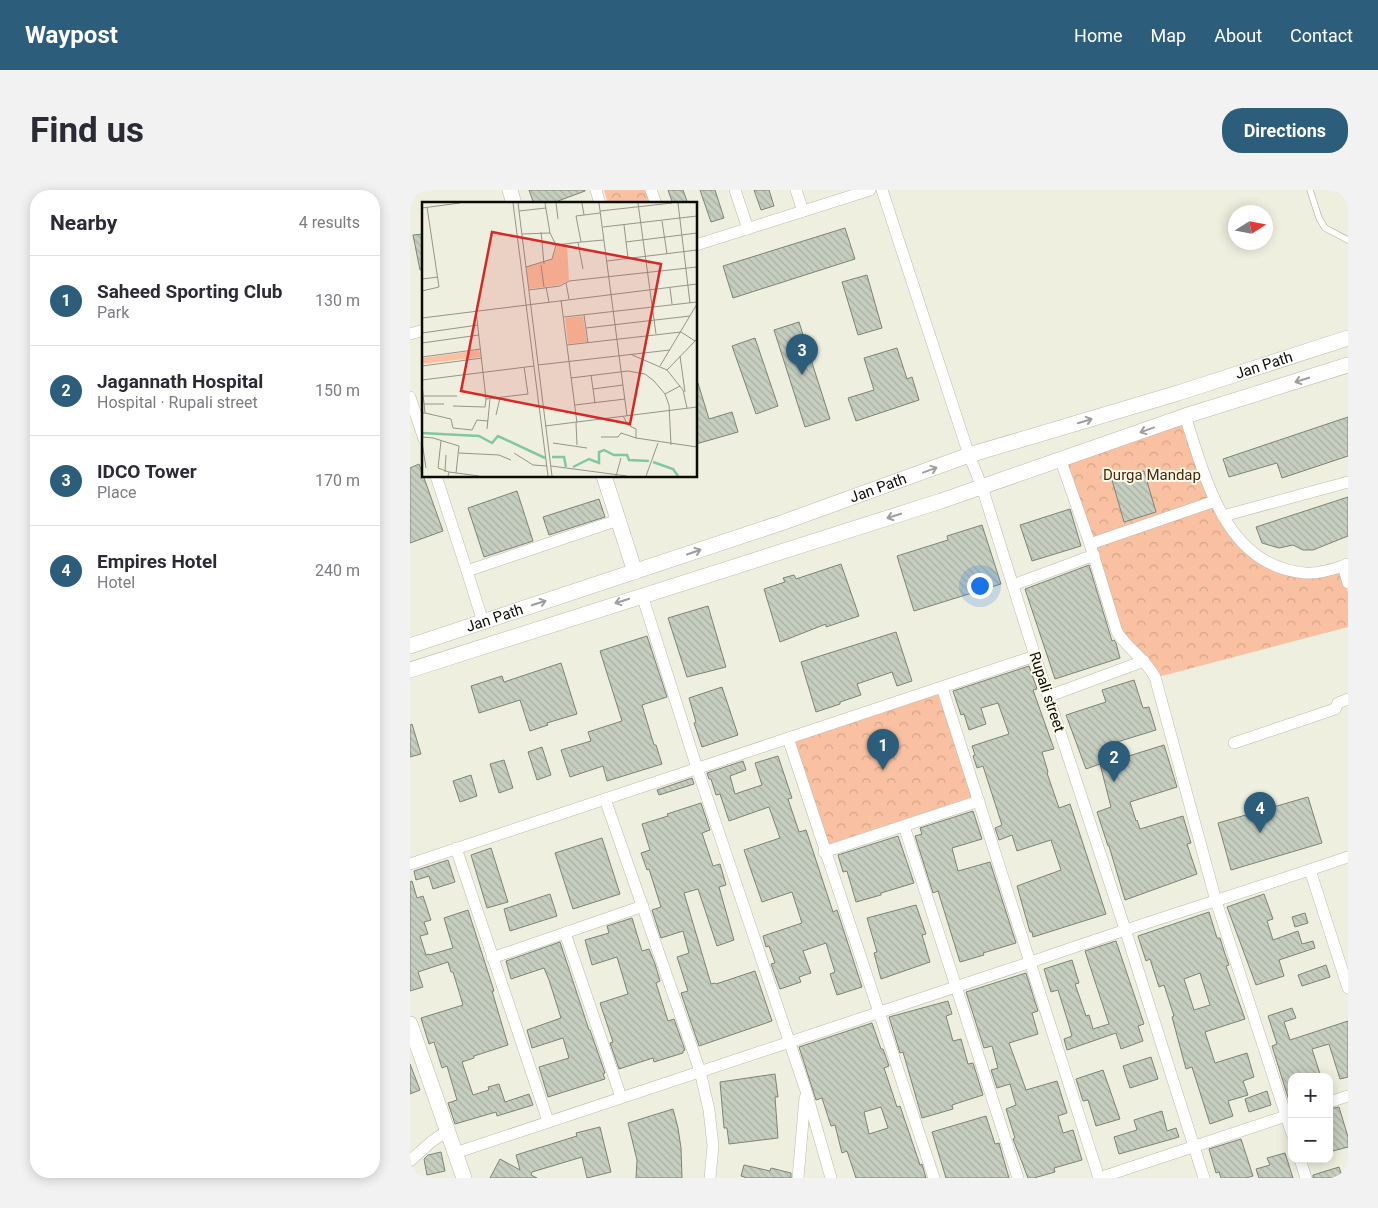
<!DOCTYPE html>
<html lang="en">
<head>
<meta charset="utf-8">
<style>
  body { margin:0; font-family:Roboto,sans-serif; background:#f2f2f3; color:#2b2b33 }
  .controls { position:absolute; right:15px; bottom:15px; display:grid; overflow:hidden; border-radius:10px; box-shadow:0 2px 12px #0003 }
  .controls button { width:45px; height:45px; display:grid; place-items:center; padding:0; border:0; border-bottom:1px solid #e1e1e2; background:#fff; color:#2b2b33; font:25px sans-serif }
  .compass { position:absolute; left:818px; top:15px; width:45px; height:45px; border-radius:50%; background:#fff; box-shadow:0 2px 12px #0003; rotate:79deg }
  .you { position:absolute; left:569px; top:395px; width:18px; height:18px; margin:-12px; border:4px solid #fff; border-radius:50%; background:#1a73e8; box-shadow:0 0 0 8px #1a73e833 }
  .badge { display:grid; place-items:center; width:32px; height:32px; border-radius:50%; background:#2c5d7b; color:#fff; font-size:16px; font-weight:700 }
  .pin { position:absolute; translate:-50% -41px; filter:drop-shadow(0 1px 2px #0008) }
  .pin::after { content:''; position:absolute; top:26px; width:18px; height:15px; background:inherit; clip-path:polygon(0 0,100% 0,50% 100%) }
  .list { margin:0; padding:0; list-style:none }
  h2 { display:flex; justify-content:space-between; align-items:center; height:65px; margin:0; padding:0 20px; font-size:21px }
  h2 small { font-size:16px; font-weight:400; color:#7c7c81 }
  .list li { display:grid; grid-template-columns:32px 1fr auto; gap:15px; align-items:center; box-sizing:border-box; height:90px; padding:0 20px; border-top:1px solid #e1e1e2 }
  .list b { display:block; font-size:19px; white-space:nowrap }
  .list p { margin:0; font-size:16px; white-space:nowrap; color:#7c7c81 }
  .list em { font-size:16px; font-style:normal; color:#7c7c81 }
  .map { position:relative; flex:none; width:938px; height:988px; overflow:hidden; border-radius:20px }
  header { display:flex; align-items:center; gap:30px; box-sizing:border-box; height:70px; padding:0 25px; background:#2c5d7b; color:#fff }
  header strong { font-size:24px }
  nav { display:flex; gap:28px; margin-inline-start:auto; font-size:18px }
  .intro { display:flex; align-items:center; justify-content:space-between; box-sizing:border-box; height:120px; padding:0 30px }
  h1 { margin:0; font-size:35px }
  .button { padding:12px 22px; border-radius:20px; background:#2c5d7b; color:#fff; font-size:18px; font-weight:700 }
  main { display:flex; gap:30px; padding:0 30px }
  aside { flex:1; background:#fff; border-radius:20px; box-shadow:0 2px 12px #0003 }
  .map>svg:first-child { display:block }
</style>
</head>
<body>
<header>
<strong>Waypost</strong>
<nav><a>Home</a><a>Map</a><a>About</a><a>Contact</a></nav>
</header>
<div class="intro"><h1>Find us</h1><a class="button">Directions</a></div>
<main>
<aside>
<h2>Nearby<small>4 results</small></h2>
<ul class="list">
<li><span class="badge">1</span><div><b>Saheed Sporting Club</b><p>Park</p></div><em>130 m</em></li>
<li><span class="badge">2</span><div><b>Jagannath Hospital</b><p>Hospital · Rupali street</p></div><em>150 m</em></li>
<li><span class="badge">3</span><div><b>IDCO Tower</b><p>Place</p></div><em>170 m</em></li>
<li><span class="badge">4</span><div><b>Empires Hotel</b><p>Hotel</p></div><em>240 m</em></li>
</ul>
</aside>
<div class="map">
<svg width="938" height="988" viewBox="0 0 938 988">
  <defs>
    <pattern id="park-crowns" width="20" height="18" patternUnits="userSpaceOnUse" patternTransform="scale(1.25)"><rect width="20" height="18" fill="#f9c1a1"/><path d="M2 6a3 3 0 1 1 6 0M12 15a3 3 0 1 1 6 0" fill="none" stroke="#d4a589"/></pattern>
    <pattern id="building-back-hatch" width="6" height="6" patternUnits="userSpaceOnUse" patternTransform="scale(1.25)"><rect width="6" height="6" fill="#c6cec0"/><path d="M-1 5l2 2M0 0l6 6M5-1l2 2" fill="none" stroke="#a9b0a4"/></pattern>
  </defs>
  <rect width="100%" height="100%" fill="#efefdf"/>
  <g fill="url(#park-crowns)">
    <polygon points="194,0 236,0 241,14 198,14"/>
    <polygon points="774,229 803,310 681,352 652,271"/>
    <polygon points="804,312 825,347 871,379 932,378 938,402 938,437 748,487 710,442 684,356"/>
    <polygon points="528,504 562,607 416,655 385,552"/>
  </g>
  <g fill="url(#building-back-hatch)" stroke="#7d8477" fill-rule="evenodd">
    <polygon points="119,0 175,0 175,1 140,14 124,14"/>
    <polygon points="258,0 273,0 278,14 263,14"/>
    <polygon points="290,0 305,0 314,28 301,32"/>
    <polygon points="344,0 359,0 364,16 351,20"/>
    <polygon points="435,38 445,69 323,108 313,76"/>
    <polygon points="14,44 14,79 10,80 3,45"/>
    <polygon points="457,85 472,138 448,145 432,92"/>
    <polygon points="389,132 420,229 395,237 364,140"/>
    <polygon points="345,148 368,216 346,224 322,156"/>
    <polygon points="487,158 497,189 502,187 509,210 446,231 438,208 464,200 454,168"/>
    <polygon points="286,193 288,193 299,229 322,222 328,242 286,254"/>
    <polygon points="938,227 938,266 872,288 867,273 819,287 813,269"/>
    <polygon points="9,274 33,341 0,353 0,278"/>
    <polygon points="734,281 746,322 714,332 702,290"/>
    <polygon points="107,301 123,351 74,367 58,318"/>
    <polygon points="938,307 938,346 903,360 893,360 883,355 869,358 852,353 846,337"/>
    <polygon points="189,309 195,327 139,345 133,327"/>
    <polygon points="660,319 671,356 622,371 610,335"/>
    <polygon points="572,335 591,394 504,421 487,366 538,350 537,346"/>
    <polygon points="431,374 449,426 416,437 416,434 370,452 354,399 375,392 373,388 384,385 386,389"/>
    <polygon points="679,375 702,451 704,450 706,453 710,468 645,489 615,399"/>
    <polygon points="298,416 316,477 277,487 258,428"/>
    <polygon points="486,442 502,491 487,496 482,482 447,494 451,505 430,512 430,514 406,522 391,472"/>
    <polygon points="237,446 257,507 232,515 244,555 246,555 252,574 197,591 193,576 160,587 151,560 181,551 178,542 212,531 190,461"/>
    <polygon points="151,473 167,524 137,533 138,535 120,541 110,510 69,523 61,496 92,486 94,492"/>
    <polygon points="619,476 627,499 623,500 644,559 632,562 638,582 637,583 649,618 660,614 696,724 623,747 622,742 620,742 607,696 651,680 641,650 607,661 602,645 589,650 585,638 592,635 573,576 567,578 563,566 565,565 562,556 599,544 588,513 571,518 576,534 559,540 554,524 551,525 543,501"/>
    <polygon points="724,490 733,518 739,517 746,540 704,553 709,569 754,555 767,597 720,612 726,631 727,630 730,639 773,626 781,653 777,654 787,684 715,710 699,656 698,656 687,622 701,617 690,574 676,579 656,525 696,512 692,500"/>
    <polygon points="312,497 328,545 292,557 284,533 286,532 279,508"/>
    <polygon points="2,534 11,564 0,567 0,535"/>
    <polygon points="132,557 141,585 127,590 118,562"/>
    <polygon points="368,566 382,608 378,609 389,642 396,640 423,722 427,720 452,797 427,805 420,784 425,782 416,753 393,761 401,783 389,787 391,792 370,799 361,774 365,773 359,756 356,757 353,746 392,733 382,702 352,712 334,660 370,648 359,617 319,631 310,604 306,605 301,589 299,589 297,583 333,571 336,580 320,586 325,604 352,595 345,573"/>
    <polygon points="94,570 103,598 89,603 80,574"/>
    <polygon points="61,585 67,606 50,612 43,591"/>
    <polygon points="282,588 284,594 249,605 247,600"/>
    <polygon points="898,607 912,653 821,680 808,633"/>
    <polygon points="291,613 300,640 292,643 303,676 310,674 316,695 309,697 324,750 307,756 288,699 274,703 301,794 305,793 306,794 345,781 362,831 289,856 271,803 278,801 267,767 279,763 273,741 251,748 242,720 251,717 239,679 237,680 231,663 240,660 232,634 258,626 257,624"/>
    <polygon points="563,621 572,649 542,658 548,681 580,672 606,753 573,763 574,765 550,772 528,701 523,703 505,646 512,644 510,638"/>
    <polygon points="488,646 504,693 471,703 471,705 446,712 437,681 433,682 428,665"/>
    <polygon points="192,648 210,704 163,719 145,663"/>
    <polygon points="81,658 98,712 77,718 61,665"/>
    <polygon points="38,670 45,692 23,699 19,686 6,690 4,681"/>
    <polygon points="2,691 7,708 13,706 21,730 14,732 18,744 10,746 16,765 19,764 19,765 43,758 34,728 58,720 84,801 82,801 98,855 64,866 64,868 52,872 63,905 79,900 78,897 89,894 95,912 119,904 123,915 87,926 86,922 45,934 38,913 47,910 37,876 32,878 24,852 19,854 11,828 53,815 43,782 41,782 38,772 8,782 13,797 0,801 0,692"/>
    <polygon points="140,704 147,726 100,741 94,719"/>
    <polygon points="854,704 863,729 857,731 863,750 888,741 892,754 903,751 905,758 869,770 874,786 846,795 817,717"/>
    <polygon points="506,715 516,744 512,745 520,772 471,789 464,763 467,762 457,728"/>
    <path d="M799,722L807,748H810L815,764L819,775L816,776L835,829L795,842L805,873L837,863L844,887L833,891L838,905L818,911L823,926L800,934L782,877L776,879L762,827L764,826L754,795L749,797L740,769L736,771L728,746ZM790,783L800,815L784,820L774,789Z"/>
    <polygon points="895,723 898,733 885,737 882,727"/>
    <polygon points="222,728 232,761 239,759 245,774 250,791 246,793 258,831 264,829 275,860 273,861 273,863 244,872 243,868 209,879 200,853 203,852 190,813 218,804 207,767 182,775 175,750 199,743 197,736"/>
    <polygon points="706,751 734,834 728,836 733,851 711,859 706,843 657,860 654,849 662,846 658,832 648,800 641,802 634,779 662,770 669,793 665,794 676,826 679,825 683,839 699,834 675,761"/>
    <polygon points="150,752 179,840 180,840 195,883 193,884 195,889 138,907 129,877 159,868 153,848 122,858 117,840 151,828 139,790 134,778 101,789 96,771"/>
    <polygon points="916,775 920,787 892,796 888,785"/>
    <polygon points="616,783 628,821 622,823 628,844 599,853 616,900 647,891 657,923 648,926 653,943 663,940 672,970 644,978 645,982 624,988 618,988 603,949 605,948 596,919 606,915 600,894 587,898 581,880 588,878 582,856 574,858 556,802"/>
    <polygon points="538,811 542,824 536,826 543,851 551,849 558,874 563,873 573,905 542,915 543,919 512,928 493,862 490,863 479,827"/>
    <polygon points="882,818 886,828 874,832 880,850 938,831 938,887 930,889 919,854 902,859 911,887 882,887 881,917 862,856 867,854 858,826"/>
    <path d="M462,833L471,859H473L479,876L474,878L487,917L490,916L510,975L512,974L516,988H446L437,961L432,963L425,935L421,936L412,908L406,910L389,857ZM471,917L478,938L459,944L454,922Z"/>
    <polygon points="741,867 748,889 720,898 713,876"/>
    <polygon points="0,874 10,900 0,904"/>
    <polygon points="693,880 710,929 686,936 678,910 673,911 666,889"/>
    <polygon points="365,884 368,907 365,907 368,948 319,954 317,938 314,938 310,892"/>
    <polygon points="857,901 861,915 839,922 835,909"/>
    <polygon points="929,917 938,947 938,957 919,962 919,919"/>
    <polygon points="263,919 268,938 271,958 272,988 226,988 227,970 218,933"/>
    <polygon points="752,921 757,941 766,938 769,947 709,964 704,947 727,940 724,930"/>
    <polygon points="576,926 585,954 589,953 599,988 536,988 522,942"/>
    <polygon points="190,937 201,982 177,988 172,967 122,982 121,985 127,988 80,988 90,969 110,980 106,965 167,946 166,943"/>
    <polygon points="831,949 843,986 836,988 811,988 809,982 806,983 799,959"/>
    <polygon points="31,962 35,981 17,985 14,969 18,965"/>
    <polygon points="875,963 883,988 849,988 846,979 860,975 857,968"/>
    <polygon points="334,975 360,981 361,978 381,983 381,988 337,988 331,986"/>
    <polygon points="929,977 932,986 925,988 903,988 903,985"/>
  </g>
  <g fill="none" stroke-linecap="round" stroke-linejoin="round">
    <defs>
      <polyline id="lane" points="900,0 909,28 915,38 938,50"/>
      <g id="street">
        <polyline points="186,0 190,14"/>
        <polyline points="241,0 246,14"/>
        <polyline points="325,0 338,39"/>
        <polyline points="386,0 393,21"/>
        <polyline points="472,0 559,265 572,297 625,466 715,739 794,988"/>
        <polyline points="286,55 460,0"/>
        <polyline points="0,144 14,140"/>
        <polyline points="0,207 14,249"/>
        <path d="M775,226C796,289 815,376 895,383C908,384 921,380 933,376"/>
        <path d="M651,271L680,354L707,442C718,459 736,470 745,487L806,711L882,944"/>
        <polyline points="26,286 57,381 208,330"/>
        <polyline points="813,326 938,292"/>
        <polyline points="680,354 805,311"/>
        <polyline points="937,374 933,376 938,393"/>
        <polyline points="57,381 73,432"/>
        <polyline points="603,395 684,365"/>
        <polyline points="232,405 287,578 396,901 421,988"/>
        <polyline points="532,497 689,988"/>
        <polyline points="639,506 734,471"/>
        <polyline points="378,548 524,988"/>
        <polyline points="824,553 925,519 928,513 938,509"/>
        <polyline points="195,609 290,881 299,920 303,956 300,988"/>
        <polyline points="494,636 608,988"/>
        <polyline points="46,658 138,931"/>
        <polyline points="414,662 569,611"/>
        <polyline points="0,674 625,466"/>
        <polyline points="900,680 938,798"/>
        <polyline points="155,743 211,907"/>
        <polyline points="82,768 233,716"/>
        <polyline points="919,912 938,906"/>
        <path d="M45,963L621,772C726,735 833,703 938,667"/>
        <polyline points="890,969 896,988"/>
        <polyline points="0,971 21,952 37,941"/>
        <polyline points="388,988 395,908"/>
        <polyline points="689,988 882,924"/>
      </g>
      <g id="secondary">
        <polyline points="100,0 104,14"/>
        <polyline points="194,286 225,382"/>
        <path id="s1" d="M0,456L374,332L559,265L768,203L938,148"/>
        <polyline points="0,480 531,311 775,226 938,175"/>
        <polyline points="0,834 54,988"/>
      </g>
    </defs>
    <use href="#lane" stroke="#bbbaab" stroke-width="7"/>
    <use href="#street" stroke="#bbbaab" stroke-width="12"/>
    <use href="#secondary" stroke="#bbbaab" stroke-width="16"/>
    <use href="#lane" stroke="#fff" stroke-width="5.5"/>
    <use href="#street" stroke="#fff" stroke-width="11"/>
    <use href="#secondary" stroke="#fff" stroke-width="15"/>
  </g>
  <defs><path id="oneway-shaft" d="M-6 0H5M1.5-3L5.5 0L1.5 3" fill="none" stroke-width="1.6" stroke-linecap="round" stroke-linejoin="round" transform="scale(1.25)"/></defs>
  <g stroke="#9e9e9c">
    <use href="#oneway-shaft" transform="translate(892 190) rotate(163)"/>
    <use href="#oneway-shaft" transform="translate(675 231) rotate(-17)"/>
    <use href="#oneway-shaft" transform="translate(737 240) rotate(160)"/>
    <use href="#oneway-shaft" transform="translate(520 280) rotate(-20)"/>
    <use href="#oneway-shaft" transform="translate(484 326) rotate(163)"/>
    <use href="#oneway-shaft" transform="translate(284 362) rotate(-19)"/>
    <use href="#oneway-shaft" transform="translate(212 411) rotate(162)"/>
    <use href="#oneway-shaft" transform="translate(129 413) rotate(-18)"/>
  </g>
  <g text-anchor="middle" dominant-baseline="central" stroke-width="4" stroke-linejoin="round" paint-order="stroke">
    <g font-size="15" fill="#0c0c07" stroke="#fdfcec">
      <text stroke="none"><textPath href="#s1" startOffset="899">Jan Path</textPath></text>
      <text stroke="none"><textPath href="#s1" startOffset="494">Jan Path</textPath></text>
      <text stroke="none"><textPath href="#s1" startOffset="89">Jan Path</textPath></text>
      <text transform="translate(637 502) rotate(72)">Rupali street</text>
    </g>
    <g font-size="15" fill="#4e250a" stroke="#fdfcec">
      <text x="742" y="285">Durga Mandap</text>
    </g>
  </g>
  <g transform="translate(12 12)">
    <rect width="275" height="275" fill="#efefdf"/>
    <path d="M135,43H145L147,78L138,83L107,87L104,65L130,57ZM161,114L165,140L146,142L143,116ZM57,148L59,155L0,162V156Z" fill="#f9c1a1"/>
    <path fill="none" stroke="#83c7a0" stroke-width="2.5" d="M0,231L57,234L70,241L76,234L123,256M130,255H142L144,265M231,260L251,267L256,274M151,265L167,257L177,261V250L182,248L192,253H205L207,258L227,259"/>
    <path fill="none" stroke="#949489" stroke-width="1" d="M91,1L126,274M96,1L130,274M123,1L128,31L134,43L159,40M134,1L136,17M160,1L162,13L178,11M177,1L205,214M216,1L234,132M256,1L268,101M0,6L38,1M97,9L124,6M178,9L250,1M162,13L154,14L159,40L182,38M240,19L245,52M202,23L206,56M181,25L275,14M119,30L122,62M100,32L128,31M204,40L275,31M156,41L161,67M185,59L275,48M119,63L122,85M104,65L130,57L134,43M0,77L16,75M144,81L147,97M124,85L127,100M248,86L250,102M107,88L138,84L147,79L275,65M0,89L17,85L5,5M139,98L155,221M54,109L64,197L106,192L102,165M162,113L166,141M142,115L275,100M0,116L275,82M164,126L268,114M0,131L56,123M0,141L57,133M145,143L259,130L273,139M208,152L245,168L261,188L265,206M258,154L263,190M0,155L59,147M116,163L248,148M0,164L60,156M238,164L275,102M245,168L275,137M169,173L173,201M149,176L206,169L223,172L232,179L243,192L247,203L249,243M0,178L112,164M0,182L3,211H0M171,187L201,183M243,192L258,184M2,194H35M2,202H22M153,203L203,197M31,204L63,205L64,197M3,211L29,217L31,226L50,228L55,218L66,219M74,213L78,196M201,214L206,223L214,227V236L275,245M154,221L155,243M123,224L275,205M65,227L68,197M0,235L11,236L37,244L34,271M179,235H196L199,231L214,236M19,239L16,266L27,270M0,240L4,266M131,241L165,246M37,251L77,253L89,258M92,251L111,263L125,264M129,264L205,274M23,270L24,253M26,274L27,270L57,274M194,274L199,256M224,274L236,241"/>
    <path fill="#d62828" fill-opacity="0.15" stroke="#d62828" stroke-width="2.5" d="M70,30L239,62L208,222L39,189Z"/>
    <rect width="275" height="275" fill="none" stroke="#0c0c07" stroke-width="2.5"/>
  </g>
</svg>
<div class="controls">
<button>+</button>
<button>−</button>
</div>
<svg class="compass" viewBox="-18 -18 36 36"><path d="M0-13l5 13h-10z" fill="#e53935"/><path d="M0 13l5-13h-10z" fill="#7c7c81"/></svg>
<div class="you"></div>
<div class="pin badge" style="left:473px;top:580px">1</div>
<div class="pin badge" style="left:704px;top:592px">2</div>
<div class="pin badge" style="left:392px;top:185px">3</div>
<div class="pin badge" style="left:850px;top:643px">4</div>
</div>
</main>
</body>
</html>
